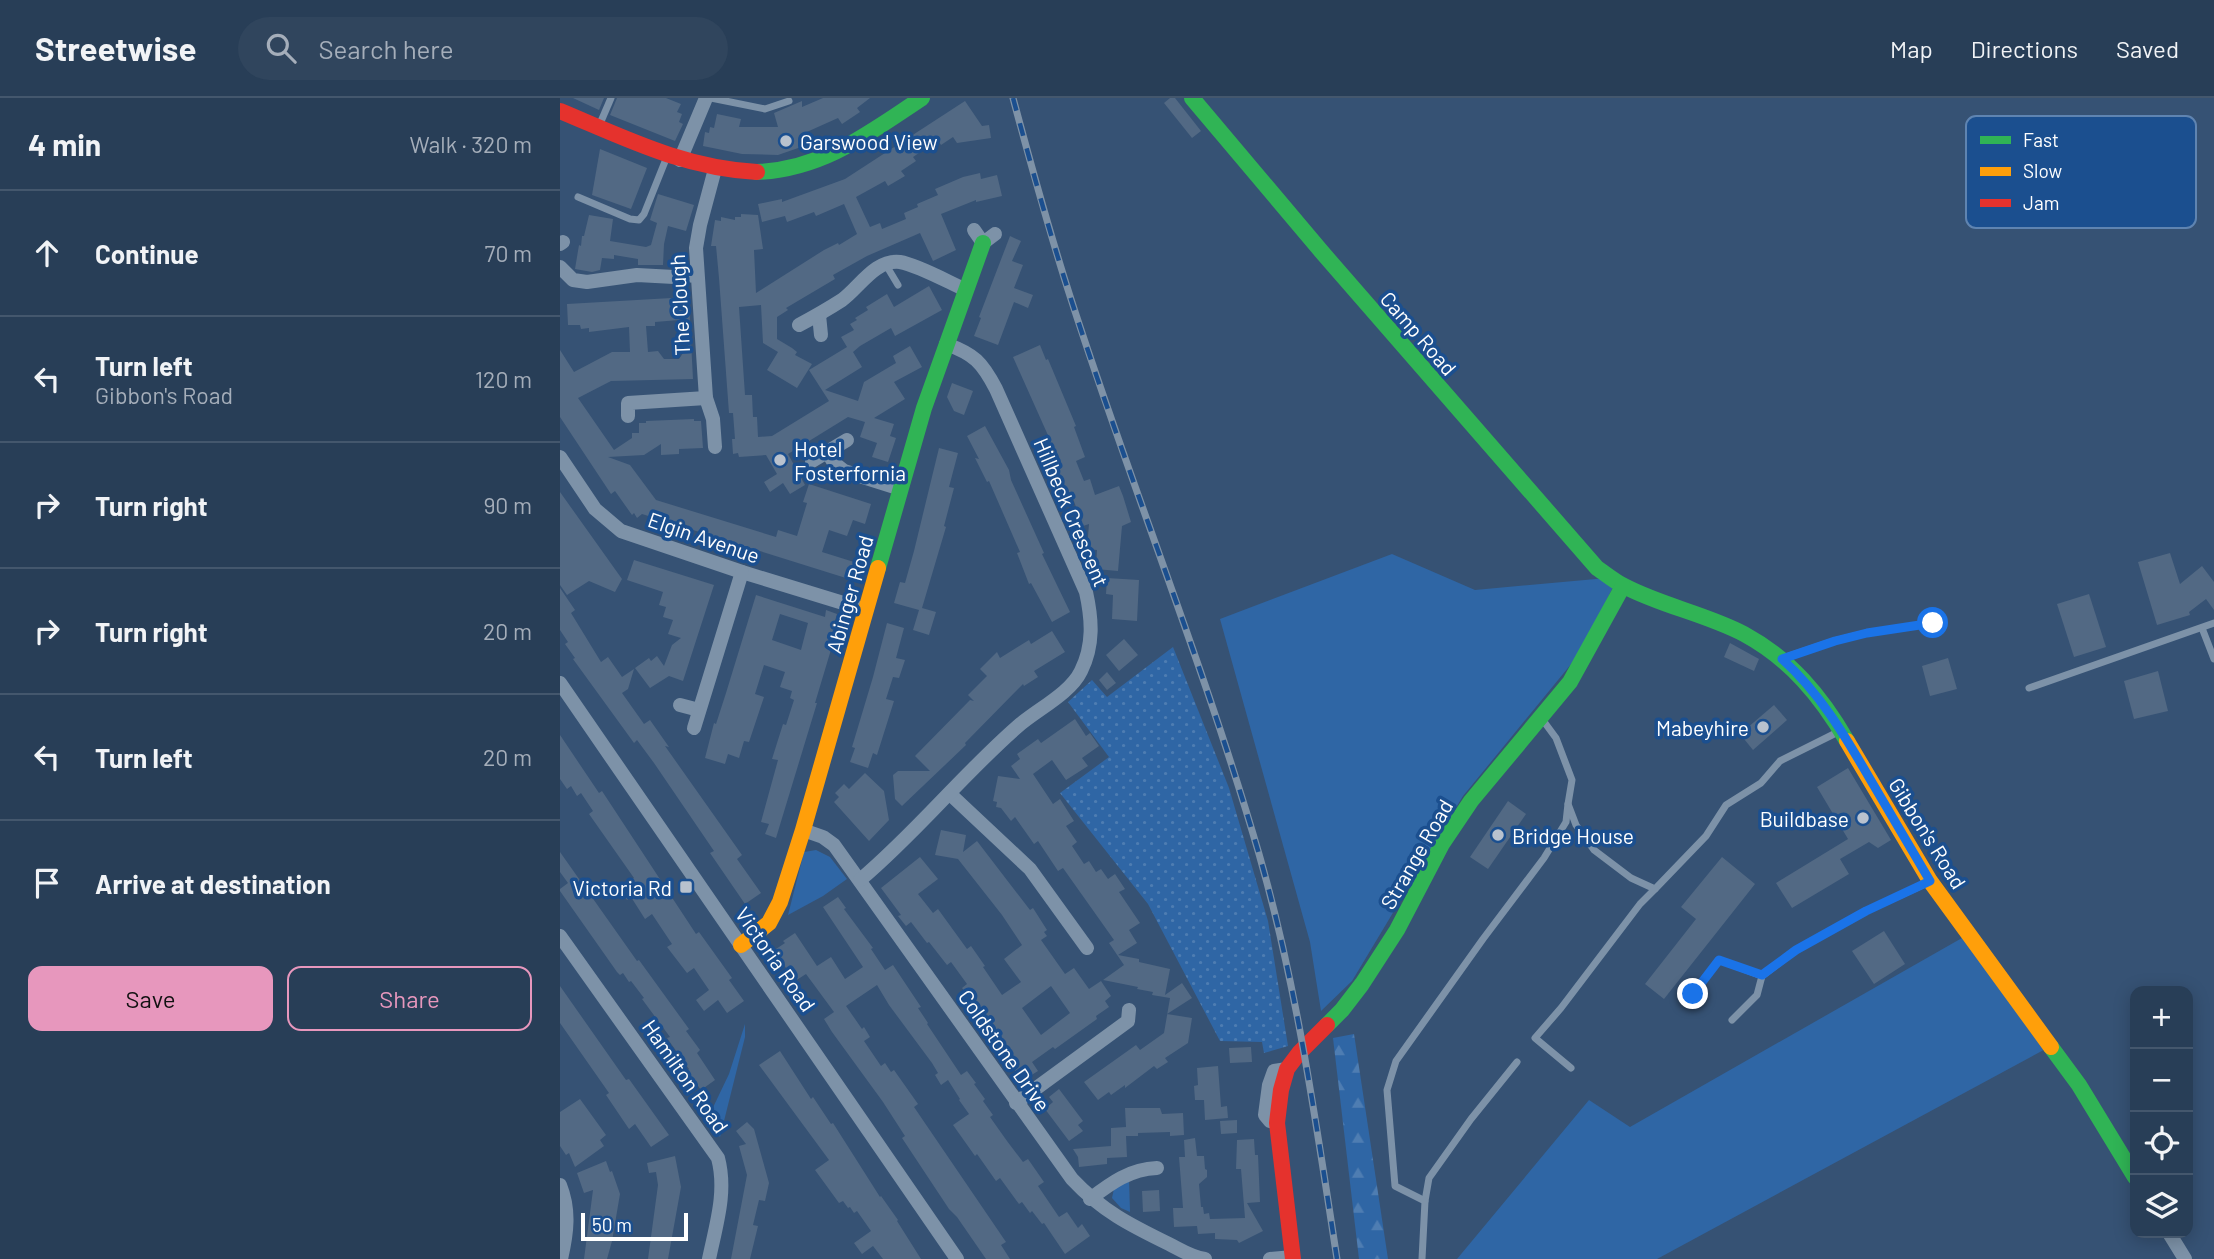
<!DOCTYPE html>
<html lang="en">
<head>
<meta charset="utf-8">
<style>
  body { margin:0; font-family:Barlow,sans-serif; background:#30455d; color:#f1f3f6 }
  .controls { position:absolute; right:21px; bottom:21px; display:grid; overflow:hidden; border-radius:14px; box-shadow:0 4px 18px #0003 }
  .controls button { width:63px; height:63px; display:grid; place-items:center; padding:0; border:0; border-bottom:2px solid #44576d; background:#283e57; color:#f1f3f6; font:35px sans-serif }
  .scale { position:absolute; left:21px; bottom:18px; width:107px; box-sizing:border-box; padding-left:7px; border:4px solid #fff; border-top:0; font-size:19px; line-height:24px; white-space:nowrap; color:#fff; -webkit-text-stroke:5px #1b4f8f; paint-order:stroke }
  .stop { position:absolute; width:21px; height:21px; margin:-16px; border:5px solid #1a73e8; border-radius:50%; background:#fff }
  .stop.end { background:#1a73e8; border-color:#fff; box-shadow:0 2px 7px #0008 }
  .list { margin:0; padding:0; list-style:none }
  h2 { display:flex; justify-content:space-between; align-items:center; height:91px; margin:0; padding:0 28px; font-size:30px }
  h2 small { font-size:23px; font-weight:400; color:#a5aeba }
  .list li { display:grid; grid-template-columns:46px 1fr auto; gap:21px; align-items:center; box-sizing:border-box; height:126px; padding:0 28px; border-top:2px solid #44576d }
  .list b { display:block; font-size:26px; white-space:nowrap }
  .list p { margin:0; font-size:23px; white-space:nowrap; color:#a5aeba }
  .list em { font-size:23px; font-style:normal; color:#a5aeba }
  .actions { display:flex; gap:14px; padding:21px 28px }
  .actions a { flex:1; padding:16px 0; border:2px solid #e797bd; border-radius:14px; text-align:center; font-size:24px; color:#e797bd }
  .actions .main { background:#e797bd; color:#111 }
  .icon { flex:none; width:38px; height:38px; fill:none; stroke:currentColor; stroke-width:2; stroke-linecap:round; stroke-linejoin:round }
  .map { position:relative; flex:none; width:1654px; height:1161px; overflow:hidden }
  header { display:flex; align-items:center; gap:42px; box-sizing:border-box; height:98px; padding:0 35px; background:#283e57; border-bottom:2px solid #44576d }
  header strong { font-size:33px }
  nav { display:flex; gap:38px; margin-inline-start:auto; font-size:24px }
  .search { width:490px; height:63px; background:#30455d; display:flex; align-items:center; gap:18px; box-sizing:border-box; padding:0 24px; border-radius:38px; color:#a5aeba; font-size:26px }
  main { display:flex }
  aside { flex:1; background:#283e57 }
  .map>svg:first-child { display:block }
</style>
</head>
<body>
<header>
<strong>Streetwise</strong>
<div class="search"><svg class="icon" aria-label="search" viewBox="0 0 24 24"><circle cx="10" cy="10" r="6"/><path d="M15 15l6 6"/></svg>Search here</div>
<nav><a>Map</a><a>Directions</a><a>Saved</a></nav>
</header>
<main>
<aside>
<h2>4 min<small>Walk · 320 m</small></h2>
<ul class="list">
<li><svg class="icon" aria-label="ahead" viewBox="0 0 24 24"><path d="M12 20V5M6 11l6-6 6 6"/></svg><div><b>Continue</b></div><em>70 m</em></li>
<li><svg class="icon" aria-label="left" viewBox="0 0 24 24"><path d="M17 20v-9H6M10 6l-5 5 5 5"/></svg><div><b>Turn left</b><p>Gibbon's Road</p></div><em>120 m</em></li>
<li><svg class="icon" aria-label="right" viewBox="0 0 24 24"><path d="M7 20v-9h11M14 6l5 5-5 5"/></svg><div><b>Turn right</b></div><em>90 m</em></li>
<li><svg class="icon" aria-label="right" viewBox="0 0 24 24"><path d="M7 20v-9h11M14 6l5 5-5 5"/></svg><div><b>Turn right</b></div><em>20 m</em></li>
<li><svg class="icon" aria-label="left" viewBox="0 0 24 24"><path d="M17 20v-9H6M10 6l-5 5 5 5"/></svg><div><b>Turn left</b></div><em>20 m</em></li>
<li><svg class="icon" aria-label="arrive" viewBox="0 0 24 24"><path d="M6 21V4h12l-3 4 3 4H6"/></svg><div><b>Arrive at destination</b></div></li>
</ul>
<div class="actions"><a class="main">Save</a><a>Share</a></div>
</aside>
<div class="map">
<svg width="1654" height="1161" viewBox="0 0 1654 1161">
  <defs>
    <pattern id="forest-firs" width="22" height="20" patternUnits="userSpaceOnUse" patternTransform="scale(1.75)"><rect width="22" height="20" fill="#2f66a5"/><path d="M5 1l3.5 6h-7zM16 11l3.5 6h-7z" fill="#4e7db2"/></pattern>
    <pattern id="park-dots" width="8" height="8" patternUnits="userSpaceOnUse" patternTransform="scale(1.75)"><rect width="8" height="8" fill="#2f66a5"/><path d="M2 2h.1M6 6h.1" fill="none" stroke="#4e7db2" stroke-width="1.8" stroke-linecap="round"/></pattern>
  </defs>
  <rect width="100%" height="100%" fill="#365274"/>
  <g fill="#2f66a5">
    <polygon points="832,456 915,492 1058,479 1021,554 903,698 792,883 761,913 750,844 660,521"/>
    <polygon points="256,752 270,759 287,781 263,798 228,817 244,754"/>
    <polygon points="1409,836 1491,948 1097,1161 897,1161 1029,1002 1070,1029"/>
    <polygon points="185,926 185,939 160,1039 147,1022 169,976"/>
    <polygon points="569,1080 570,1114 561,1110 552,1100 555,1086"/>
  </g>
  <polygon fill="url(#forest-firs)" points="794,936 828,1161 799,1161 773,940"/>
  <polygon fill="url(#park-dots)" points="613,549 669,690 708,823 728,948 704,955 702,944 660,943 588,806 500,695 549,659 508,604 532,582 547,599"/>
  <g fill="#526984" fill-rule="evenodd">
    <polygon points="13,0 44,0 39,12"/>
    <polygon points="57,0 106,0 121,6 117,14 122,16 119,24 123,26 115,43 50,17"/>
    <polygon points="263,0 310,0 297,10 300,14 282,26 278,20 240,37 244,48 218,57 182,56 143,48 145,34 149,35 150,29 154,30 157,16 181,21 179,29 218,29 214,15 242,3 242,9"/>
    <polygon points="610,0 615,0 641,33 632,40 604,5"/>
    <polygon points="405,3 422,28 429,27 431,40 397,45 393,39 381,47 378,42 353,59 356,63 341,73 345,78 328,88 325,83 296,99 310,129 320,125 322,131 346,121 344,115 358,109 357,106 378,97 375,91 403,79 420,75 421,81 437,77 442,98 416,104 416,102 381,116 396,152 373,163 360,135 307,158 273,177 275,181 226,210 228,212 217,219 217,241 232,250 237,254 235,257 252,266 237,290 207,272 218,254 203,245 201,207 179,209 185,297 192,297 193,319 197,319 198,339 212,338 269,303 249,272 287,249 281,239 294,232 290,226 297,222 295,220 308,212 306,209 327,196 334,209 369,188 382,212 335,238 331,230 300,248 293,254 302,269 265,292 298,303 304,284 336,265 333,258 350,248 362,269 334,284 345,301 314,320 334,326 330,338 336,340 328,364 312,359 317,345 300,339 305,324 288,319 228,356 245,387 230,396 223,385 210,394 204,384 217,376 206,357 179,359 178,355 173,356 172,341 175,341 173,315 169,315 159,180 156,148 151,148 155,122 161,123 161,119 175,122 175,119 181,119 181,116 198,117 203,151 194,152 196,195 264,152 278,145 279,147 297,136 284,106 256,118 254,114 227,124 225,118 202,124 198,106 222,101 222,104 285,81"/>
    <polygon points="40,51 87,70 71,111 32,97"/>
    <polygon points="98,96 134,107 126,133 108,128 104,146 103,167 78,167 78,161 54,157 54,161 42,160 40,172 32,174 15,171 19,147 21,148 22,138 24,138 29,117 53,121 50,143 86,149 91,147 97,125 90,122"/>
    <polygon points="450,138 461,143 452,163 463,167 454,190 473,197 468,210 454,204 438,247 414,238 421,220 419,219"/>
    <polygon points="129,199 130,225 119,225 119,222 95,224 95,228 86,228 88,254 98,253 104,261 119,261 131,243 133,281 51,283 18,300 54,352 72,340 72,335 79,335 79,325 86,325 86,323 134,321 134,323 141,323 143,350 119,351 119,356 101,357 101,346 84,357 48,359 70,367 96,402 216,439 218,432 237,438 247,405 243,404 249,386 311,406 305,426 293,422 287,438 269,432 262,454 294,464 289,481 82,416 77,420 74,415 72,417 55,393 51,396 0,319 0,252 14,274 52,254 70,254 69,229 29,234 29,230 21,231 20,227 8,227 7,206"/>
    <polygon points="480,247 486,262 488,261 516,328 514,329 525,359 516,363 524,383 530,381 535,397 559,388 563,398 571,424 562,428 558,473 536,471 537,452 527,451 529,426 523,428 512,398 507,400 488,345 491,344 453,259"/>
    <polygon points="392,285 413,293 404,317 394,313 387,299"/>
    <polygon points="425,328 449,372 451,382 484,455 482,456 510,514 492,524 471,485 469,486 457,455 460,454 429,383 427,384 415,360 419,361 407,338"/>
    <polygon points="379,350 398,355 389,389 394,390 384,428 386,429 362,510 376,514 369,537 353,532 359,512 334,505 340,484 345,485 354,453"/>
    <polygon points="0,394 62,481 55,494 29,483 7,497 0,487"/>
    <polygon points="1610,455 1620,486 1642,468 1654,484 1654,512 1646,501 1629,514 1630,517 1597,527 1578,464"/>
    <polygon points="74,462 154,487 123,583 109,578 90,590 75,570 89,560 91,563 97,558 104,568 112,547 121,540 108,536 113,522 103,519 106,509 99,507 103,494 67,482"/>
    <polygon points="547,480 579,482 577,523 552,521 553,497 546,496"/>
    <polygon points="0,490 15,512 11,515 41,564 48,559 62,579 74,571 68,591 62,595 84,626 90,622 109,649 105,648 182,757 177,761 201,795 185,806 150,755 154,753 94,665 77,642 74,645 13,561 15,560 5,546 8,544 0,532"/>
    <polygon points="1529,496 1546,549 1514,559 1497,506"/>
    <path d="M196,497L265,519L266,512L277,516L275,523H277L274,534L276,535L255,605H257L216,740L205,736L209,726L201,724L218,662L212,661L223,626L226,627L234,602L230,600L232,593L220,589L225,574L204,567L195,596L204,599L189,644L184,643L179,660L168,656L165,666L145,660L154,625L156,626L166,595ZM220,516L248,525L241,552L212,542Z"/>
    <polygon points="327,525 344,530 336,560 345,562 339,580 333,579 326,601 334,603 317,657 313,655 308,670 290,664 295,650 292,649 313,579"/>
    <polygon points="492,533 505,554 474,573 478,579 464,588 463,586 405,645 406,647 342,708 335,701 333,677 338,673 370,673 355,658 410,602 414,603 408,597 427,578 420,571 437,554 440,560 469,542 471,546"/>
    <polygon points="564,541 578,557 559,573 546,557"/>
    <polygon points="1170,545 1199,561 1194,573 1164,559"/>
    <polygon points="1388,560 1397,591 1370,598 1362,568"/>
    <polygon points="1598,573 1608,613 1574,621 1564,583"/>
    <polygon points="547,574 556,585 547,592 539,582"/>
    <polygon points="1214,607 1227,622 1193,652 1180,636"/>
    <polygon points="515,621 526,638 530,635 539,648 522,660 528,668 506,682 492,662 473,676 493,706 500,701 514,723 506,728 517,744 512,748 524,766 529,763 536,774 541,771 548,781 555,776 565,791 559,794 580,825 569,832 577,845 558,857 579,861 579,864 610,871 605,897 622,885 632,900 607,916 632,920 628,945 605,960 608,964 597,971 594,968 565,990 565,987 551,997 549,994 538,1002 524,984 576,947 580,952 604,935 610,900 592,897 593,894 577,891 578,889 543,882 564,867 549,845 554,842 503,770 498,773 478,743 474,746 455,719 451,723 441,710 436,709 437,704 433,703 438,678 460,681 451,668 460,661 457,656 478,641 481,645"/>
    <polygon points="0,637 39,695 42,693 136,836 139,834 172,880 169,882 184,903 167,915 158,902 144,913 136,902 149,892 134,870 127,875 107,849 112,846 92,816 85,821 71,799 67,802 59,790 74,780 29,716 33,713 21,695 17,698 11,688 7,691 0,681"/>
    <polygon points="1288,670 1331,742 1318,750 1309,744 1280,761 1289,776 1232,810 1216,785 1288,741 1257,689"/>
    <polygon points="305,675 324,693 329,722 309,743 274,704 279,699 275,695 284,686 289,691"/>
    <polygon points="948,703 966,716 928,771 910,759"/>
    <path d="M381,732L406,737L403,754L417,743L470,812L473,810L487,832L484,834L487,838L481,842L505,876L514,870L529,891L541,883L551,898L545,903L549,909L536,918L537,921L495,951L493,949L472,964L478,973L462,983L450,966L454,963L418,914L416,915L409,905L412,903L402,890L407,886L391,864L387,867L369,844L367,845L351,824L346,828L338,818L341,817L321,790L360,759L378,781L358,796L373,815L378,811L407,851L411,848L425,868L423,869L442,897L461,884L444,861L462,847L442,817L398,761L375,757ZM491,888L510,915L481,937L462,910Z"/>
    <polygon points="0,754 77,863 79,862 129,931 126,933 140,952 137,955 155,982 141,992 127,973 129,971 107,940 110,939 82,901 84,900 71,883 69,884 63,875 60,877 57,874 0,793 0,791 8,785 0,774"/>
    <polygon points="1162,759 1195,786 1104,901 1085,886 1136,821 1121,809"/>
    <polygon points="278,799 286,810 284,811 313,850 311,851 325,872 333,867 361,909 358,910 368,925 367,926 401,977 407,973 416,985 414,986 425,1001 423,1003 433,1017 430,1019 447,1043 463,1064 468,1061 484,1084 478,1088 499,1119 507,1114 518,1130 522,1126 530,1138 505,1156 484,1125 482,1126 472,1113 470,1115 462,1104 459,1106 440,1080 436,1083 417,1056 415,1058 393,1027 409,1016 399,1002 400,1001 388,982 381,987 375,977 378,975 372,965 329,907 317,887 286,908 302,931 304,929 310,939 304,943 321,968 325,965 331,974 334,972 358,1006 354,1009 446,1144 441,1147 450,1161 426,1161 397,1119 389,1111 342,1040 345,1038 343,1035 323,1004 272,934 264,921 274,914 246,876 235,883 217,857 219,856 216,851 225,845 223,843 235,835 257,868 271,859 285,881 303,869 263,809"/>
    <polygon points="1324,833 1345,866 1314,886 1292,853"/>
    <polygon points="0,888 66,982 69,981 109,1037 91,1049 75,1026 69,1031 46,997 49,995 0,925"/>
    <polygon points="691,949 692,964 670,965 669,950"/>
    <polygon points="220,953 251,1001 253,999 271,1026 273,1025 320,1099 321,1098 338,1122 337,1123 361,1161 323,1161 313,1148 302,1156 294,1145 311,1133 297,1113 294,1115 290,1109 288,1110 283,1103 279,1105 255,1072 269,1062 199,967"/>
    <polygon points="658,968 661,1009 667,1008 668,1020 645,1022 644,1002 635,1002 634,988 638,987 637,970"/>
    <polygon points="499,991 523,1023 518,1027 523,1033 509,1043 485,1011 493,1004 489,999"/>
    <polygon points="20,1001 46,1037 40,1042 44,1048 15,1069 9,1055 6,1057 0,1048 0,1014"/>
    <polygon points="565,1010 600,1010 602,1016 623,1015 624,1037 610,1038 610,1034 578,1035 578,1038 566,1038 567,1059 547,1060 547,1066 519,1069 518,1059 513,1051 551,1048 551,1030 566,1029"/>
    <polygon points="677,1022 677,1035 661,1036 660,1023"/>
    <polygon points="187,1024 194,1031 209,1085 205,1103 199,1102 193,1127 198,1128 190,1161 171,1161 187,1077 179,1048 186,1046 176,1033"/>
    <polygon points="635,1040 637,1058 644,1058 645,1071 647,1072 647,1079 639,1086 641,1109 643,1109 644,1116 649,1115 650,1121 685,1120 681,1071 676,1071 677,1042 694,1041 695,1057 698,1057 700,1104 687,1105 703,1133 679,1145 677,1142 655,1141 655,1135 638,1136 637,1128 614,1129 613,1110 623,1110 619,1059 625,1059 624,1042"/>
    <polygon points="115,1058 121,1089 108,1161 88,1161 98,1087 96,1074 89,1075 87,1065"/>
    <polygon points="46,1063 50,1074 52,1073 60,1096 52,1143 47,1161 24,1161 33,1092 24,1095 17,1075"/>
    <polygon points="599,1092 600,1113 583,1114 582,1093"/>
  </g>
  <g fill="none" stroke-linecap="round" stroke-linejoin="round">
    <g stroke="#7d92a8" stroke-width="7">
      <polyline points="151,0 205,11 229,3"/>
      <polyline points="39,28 51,0"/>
      <polyline points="18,99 70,121 79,122 84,116 106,61"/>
      <polyline points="326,167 338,187"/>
      <polyline points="1642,530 1654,561"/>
      <polyline points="1223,560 1274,543 1307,535 1373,525"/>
      <polyline points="1469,590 1654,525"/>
      <polyline points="982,621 996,640 1012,682 1008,706 1016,727 1034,752 1071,780 1095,791 1146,738 1166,707 1201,685 1220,663 1278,634"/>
      <polyline points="1133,896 1159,862 1202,878"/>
      <polyline points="1172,922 1197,897 1202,878 1236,852 1306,813 1367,785"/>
      <polyline points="1011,970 975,940 1001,910 1080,806 1095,791"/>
      <polyline points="865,1103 869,1080 911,1021 957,964"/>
      <polyline points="862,1161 865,1103 835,1088 827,992 836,963 923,841 984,760 1006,724 1008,706"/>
    </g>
    <g stroke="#7d92a8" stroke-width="14">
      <polyline points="120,62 146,0"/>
      <polyline points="414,132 423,145 435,136"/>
      <polyline points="0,146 3,144"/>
      <polyline points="0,169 13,182 27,184 77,177 114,179 136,177"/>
      <polyline points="259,217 261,237"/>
      <path d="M239,227C254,219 268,211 282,202C299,190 315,161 340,164C358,167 388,184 406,192"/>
      <polyline points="68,318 68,305 146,300"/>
      <polyline points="155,349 153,321 146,300 136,150 140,127 155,71"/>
      <polyline points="268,355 274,365 284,373 341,391"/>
      <polyline points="0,359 35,411 61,433 182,474 306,512"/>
      <polyline points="252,363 287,342"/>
      <polyline points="0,585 397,1161"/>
      <polyline points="120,607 139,612"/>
      <polyline points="134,630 182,474"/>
      <polyline points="390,696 470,771 527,850"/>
      <path d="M243,732L263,739L274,747L512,1081C542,1113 570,1127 609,1146C621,1152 631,1159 645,1161"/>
      <path d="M300,782C356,735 402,677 457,629C476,612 510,596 521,573C534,547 532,521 526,494L436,291C422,264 414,256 386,246"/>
      <path d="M0,838L158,1060C167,1094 156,1127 149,1161"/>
      <polyline points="456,1005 568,923 569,912"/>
      <polyline points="717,1025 710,1023 705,1017 709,987 714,973 727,971"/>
      <path d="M0,1087C10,1112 7,1135 1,1161"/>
      <path d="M530,1101C551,1085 570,1071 597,1070"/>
      <polyline points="1609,1135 1625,1161"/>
      <polyline points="710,1161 733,1159"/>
    </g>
    <g stroke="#30b455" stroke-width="16">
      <path d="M632,0L761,153L1037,470C1046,476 1054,483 1064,488C1102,508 1146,516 1184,536C1230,561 1261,598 1287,643"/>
      <path d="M197,74C264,71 309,35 362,0"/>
      <polyline points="318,470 364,310 423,145"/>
      <polyline points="767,927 782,912 802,886 837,832 882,746 911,703 1010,584 1063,488"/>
      <polyline points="1491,949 1519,987 1575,1079"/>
    </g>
    <g stroke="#ff9f0a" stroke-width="16">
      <polyline points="1287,643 1370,783 1491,949"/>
      <polyline points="181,847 209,825 220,804 243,732 318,470"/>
    </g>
    <g stroke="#e5322d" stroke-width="16">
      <path d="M0,13C67,41 124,70 197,74"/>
      <polyline points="733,1161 717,1025 721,992 727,971 739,955 767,927"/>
    </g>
    <defs>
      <path id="rail" d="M453,0C471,67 489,133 510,198C570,385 644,567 699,756C737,888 756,1025 777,1161"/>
    </defs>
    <use href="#rail" stroke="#7e92a7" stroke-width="7"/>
    <use href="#rail" stroke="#1b4f8f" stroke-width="4.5" stroke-dasharray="13" stroke-linecap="butt"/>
  </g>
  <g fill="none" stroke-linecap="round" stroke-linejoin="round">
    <path stroke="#1a73e8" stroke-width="9" d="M1133,896L1159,862L1202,877L1236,852L1306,813L1370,783C1350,749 1330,715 1310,681C1285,638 1260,595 1222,561L1275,543L1307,535L1373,525"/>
  </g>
  <g fill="#b9c2ce" stroke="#1b4f8f" stroke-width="2.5">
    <circle cx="226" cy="43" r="7"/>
    <circle cx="220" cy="362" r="7"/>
    <circle cx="1203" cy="629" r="7"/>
    <circle cx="1303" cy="720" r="7"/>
    <circle cx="938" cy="737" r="7"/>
    <rect x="119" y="782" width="14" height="14" rx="3.5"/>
  </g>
  <g text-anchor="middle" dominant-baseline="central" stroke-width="7" stroke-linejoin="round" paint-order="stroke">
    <g font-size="21" fill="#fff" stroke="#1b4f8f" text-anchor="start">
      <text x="240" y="43">Garswood View</text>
      <text x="234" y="350">Hotel<tspan x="234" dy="24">Fosterfornia</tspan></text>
      <text x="1189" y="629" text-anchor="end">Mabeyhire</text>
      <text x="1289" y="720" text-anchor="end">Buildbase</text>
      <text x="952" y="737">Bridge House</text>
      <text x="112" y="789" text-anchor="end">Victoria Rd</text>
    </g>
    <g font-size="21" fill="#fff" stroke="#1b4f8f">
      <text transform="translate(119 207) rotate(-93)">The Clough</text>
      <text transform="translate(859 235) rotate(49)">Camp Road</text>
      <text transform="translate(512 414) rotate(67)">Hillbeck Crescent</text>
      <text transform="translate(144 439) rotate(19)">Elgin Avenue</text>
      <text transform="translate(289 496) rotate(-74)">Abinger Road</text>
      <text transform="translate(1368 735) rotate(58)">Gibbon's Road</text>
      <text transform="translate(856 756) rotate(-60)">Strange Road</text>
      <text transform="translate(216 861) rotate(55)">Victoria Road</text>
      <text transform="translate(445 952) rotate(55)">Coldstone Drive</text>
      <text transform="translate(126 978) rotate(55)">Hamilton Road</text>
    </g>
  </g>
  <rect x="1406" y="18" width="230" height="112" rx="10" fill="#1b4f8f" stroke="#5f84b1" stroke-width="2"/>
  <rect x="1420" y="38" width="31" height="8" fill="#30b455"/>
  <rect x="1420" y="69" width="31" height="9" fill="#ff9f0a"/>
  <rect x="1420" y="101" width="31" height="8" fill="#e5322d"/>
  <g font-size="19" fill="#fff">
    <text x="1463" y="49">Fast</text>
    <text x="1463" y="80">Slow</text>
    <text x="1463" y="112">Jam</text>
  </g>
</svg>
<div class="controls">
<button>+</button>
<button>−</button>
<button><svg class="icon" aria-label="locate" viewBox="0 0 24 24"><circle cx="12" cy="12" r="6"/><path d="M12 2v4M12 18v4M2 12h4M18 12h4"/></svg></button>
<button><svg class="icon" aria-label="layers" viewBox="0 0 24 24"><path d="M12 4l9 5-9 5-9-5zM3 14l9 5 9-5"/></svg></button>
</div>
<div class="scale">50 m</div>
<div class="stop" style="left:1373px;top:525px"></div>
<div class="stop end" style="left:1133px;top:896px"></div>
</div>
</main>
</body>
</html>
